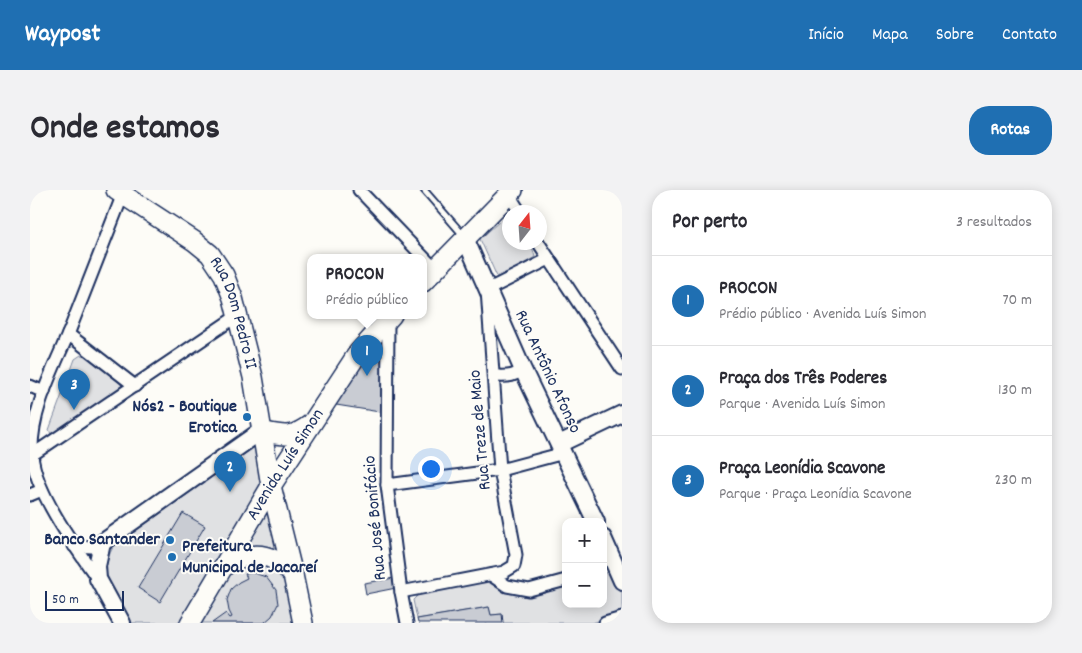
<!DOCTYPE html>
<html lang="pt">
<head>
<meta charset="utf-8">
<style>
  body { margin:0; font-family:Dekko,sans-serif; background:#f2f2f3; color:#2b2b33 }
  .controls { position:absolute; right:15px; bottom:15px; display:grid; overflow:hidden; border-radius:10px; box-shadow:0 2px 12px #0003 }
  .controls button { width:45px; height:45px; display:grid; place-items:center; padding:0; border:0; border-bottom:1px solid #e1e1e2; background:#fff; color:#2b2b33; font:25px sans-serif }
  .compass { position:absolute; left:472px; top:15px; width:45px; height:45px; border-radius:50%; background:#fff; box-shadow:0 2px 12px #0003; rotate:17deg }
  .scale { position:absolute; left:15px; bottom:12px; width:79px; box-sizing:border-box; padding-left:5px; border:2px solid #1b2f5e; border-top:0; font-size:14px; line-height:18px; white-space:nowrap; color:#1b2f5e; -webkit-text-stroke:4px #fdfcf7; paint-order:stroke }
  .you { position:absolute; left:400px; top:278px; width:18px; height:18px; margin:-12px; border:4px solid #fff; border-radius:50%; background:#1a73e8; box-shadow:0 0 0 8px #1a73e833 }
  .badge { display:grid; place-items:center; width:32px; height:32px; border-radius:50%; background:#1f6fb2; color:#fff; font-size:16px; font-weight:700 }
  .pin { position:absolute; translate:-50% -41px; filter:drop-shadow(0 1px 2px #0008) }
  .pin::after { content:''; position:absolute; top:26px; width:18px; height:15px; background:inherit; clip-path:polygon(0 0,100% 0,50% 100%) }
  .popup { position:absolute; left:277px; top:64px; width:120px; height:65px; box-sizing:border-box; display:grid; place-content:center; border-radius:10px; background:#fff; filter:drop-shadow(0 1px 4px #0005); font-size:16px; white-space:nowrap; color:#7c7c81 }
  .popup b { font-size:19px; color:#2b2b33 }
  .popup::after { content:''; position:absolute; left:50%; top:100%; margin-left:-10px; border:10px solid transparent; border-top-color:#fff }
  .list { margin:0; padding:0; list-style:none }
  h2 { display:flex; justify-content:space-between; align-items:center; height:65px; margin:0; padding:0 20px; font-size:21px }
  h2 small { font-size:16px; font-weight:400; color:#7c7c81 }
  .list li { display:grid; grid-template-columns:32px 1fr auto; gap:15px; align-items:center; box-sizing:border-box; height:90px; padding:0 20px; border-top:1px solid #e1e1e2 }
  .list b { display:block; font-size:19px; white-space:nowrap }
  .list p { margin:0; font-size:16px; white-space:nowrap; color:#7c7c81 }
  .list em { font-size:16px; font-style:normal; color:#7c7c81 }
  .map { position:relative; flex:none; width:592px; height:433px; overflow:hidden; border-radius:20px }
  header { display:flex; align-items:center; gap:30px; box-sizing:border-box; height:70px; padding:0 25px; background:#1f6fb2; color:#fff }
  header strong { font-size:24px }
  nav { display:flex; gap:28px; margin-inline-start:auto; font-size:18px }
  .intro { display:flex; align-items:center; justify-content:space-between; box-sizing:border-box; height:120px; padding:0 30px }
  h1 { margin:0; font-size:35px }
  .button { padding:12px 22px; border-radius:20px; background:#1f6fb2; color:#fff; font-size:18px; font-weight:700 }
  main { display:flex; gap:30px; padding:0 30px }
  aside { flex:1; background:#fff; border-radius:20px; box-shadow:0 2px 12px #0003 }
  .map>svg:first-child { display:block }
</style>
</head>
<body>
<header>
<strong>Waypost</strong>
<nav><a>Início</a><a>Mapa</a><a>Sobre</a><a>Contato</a></nav>
</header>
<div class="intro"><h1>Onde estamos</h1><a class="button">Rotas</a></div>
<main>
<div class="map">
<svg width="592" height="433" viewBox="0 0 592 433">
  <rect width="100%" height="100%" fill="#fdfcf7"/>
  <filter id="ink" filterUnits="userSpaceOnUse"><feTurbulence type="fractalNoise" baseFrequency=".02" numOctaves="2"/><feDisplacementMap in="SourceGraphic" scale="10" xChannelSelector="R" yChannelSelector="G"/><feConvolveMatrix kernelMatrix="1 2 1 2 8 2 1 2 1" color-interpolation-filters="sRGB"/></filter>
  <g filter="url(#ink)">
    <g fill="#e0e1e3" stroke="#7e88a0">
      <polygon points="480,22 480,52 501,53 505,67 468,89 450,49"/>
      <polygon points="51,165 57,166 89,192 92,196 90,200 25,245 21,244 19,240 45,169"/>
      <path d="M230,253L269,433H102C85,408 66,388 83,357Z"/>
      <polygon points="582,381 592,403 592,423 562,433 473,433 472,424 461,425 459,417 387,429 383,410 389,404 461,390 477,401 536,395 536,414 573,414 573,384"/>
    </g>
    <g fill="#c9ccd3" stroke="#1b2f5e">
      <polygon points="348,152 353,154 356,223 300,214"/>
      <polygon points="153,323 175,336 130,412 108,398"/>
      <polygon points="224,383 236,387 246,400 248,414 242,426 234,433 182,433 196,423 200,428 202,427 199,421 197,410 201,399 209,392 217,388 215,384"/>
      <polygon points="364,388 366,398 336,404 334,393"/>
      <polygon points="459,417 461,425 472,424 473,433 388,433 387,429"/>
    </g>
    <g fill="none" stroke-linecap="round" stroke-linejoin="round">
      <defs>
        <polyline id="lane" points="394,0 434,46"/>
        <g id="street">
          <polyline points="329,0 405,79"/>
          <polyline points="479,5 490,22"/>
          <polyline points="508,52 592,179"/>
          <polyline points="358,129 357,295 371,402 377,433"/>
          <polyline points="38,144 105,196"/>
          <path d="M464,186C474,186 486,188 492,178"/>
          <polyline points="0,196 14,202"/>
          <polyline points="2,265 207,126"/>
          <polyline points="357,295 470,280 534,263"/>
          <polyline points="0,305 12,300"/>
          <polyline points="44,356 62,357 72,353"/>
          <polyline points="461,385 477,396 499,400 536,390"/>
          <path d="M67,388C45,357 5,302 2,265C0,222 23,180 39,142C57,96 75,50 93,4"/>
          <polyline points="371,402 474,382 484,376 486,365 470,280 457,100 519,69"/>
          <polyline points="575,433 592,428"/>
        </g>
        <g id="secondary">
          <polyline points="435,48 492,178 566,332"/>
          <polyline points="529,254 592,224"/>
          <polyline points="573,348 592,391"/>
          <polyline points="92,433 68,389 67,376 72,353 231,241"/>
        </g>
        <g id="primary">
          <path id="s1" d="M86,0L164,51L180,64L194,85L203,108L223,187L241,296L263,385L273,433"/>
          <polyline points="393,92 483,0"/>
          <path d="M231,241C254,246 261,249 281,234"/>
          <path d="M194,376C220,360 242,361 263,385"/>
          <path id="s2" d="M160,433L241,296L328,163L362,125"/>
        </g>
      </defs>
      <use href="#lane" stroke="#1b2f5e" stroke-width="9"/>
      <use href="#street" stroke="#1b2f5e" stroke-width="15"/>
      <use href="#secondary" stroke="#1b2f5e" stroke-width="20"/>
      <use href="#primary" stroke="#1b2f5e" stroke-width="22"/>
      <use href="#lane" stroke="#fdfcf7" stroke-width="5.5"/>
      <use href="#street" stroke="#fdfcf7" stroke-width="11"/>
      <use href="#secondary" stroke="#fdfcf7" stroke-width="16"/>
      <use href="#primary" stroke="#fdfcf7" stroke-width="19"/>
    </g>
  </g>
  <g fill="#1f6fb2" stroke="#fdfcf7" stroke-width="2">
    <circle cx="217" cy="227" r="5"/>
    <circle cx="140" cy="350" r="5"/>
    <circle cx="142" cy="367" r="5"/>
  </g>
  <g text-anchor="middle" dominant-baseline="central" stroke-width="4" stroke-linejoin="round" paint-order="stroke">
    <g font-size="18" fill="#1b2f5e" stroke="#fdfcf7">
      <text stroke="none"><textPath href="#s1" startOffset="178">Rua Dom Pedro II</textPath></text>
      <text transform="translate(517 182) rotate(65)">Rua Antônio Afonso</text>
      <text transform="translate(451 240) rotate(-95)">Rua Treze de Maio</text>
      <text stroke="none"><textPath href="#s2" startOffset="185">Avenida Luís Simon</textPath></text>
      <text transform="translate(346 328) rotate(-95)">Rua José Bonifácio</text>
    </g>
    <g font-size="18" font-weight="bold" fill="#1b2f5e" stroke="#fdfcf7" text-anchor="end">
      <text x="207" y="217">Nós2 - Boutique<tspan x="207" dy="21">Erotica</tspan></text>
      <text x="130" y="350">Banco Santander</text>
      <text x="152" y="357" text-anchor="start">Prefeitura<tspan x="152" dy="21">Municipal de Jacareí</tspan></text>
    </g>
  </g>
</svg>
<div class="controls">
<button>+</button>
<button>−</button>
</div>
<svg class="compass" viewBox="-18 -18 36 36"><path d="M0-13l5 13h-10z" fill="#e53935"/><path d="M0 13l5-13h-10z" fill="#7c7c81"/></svg>
<div class="scale">50 m</div>
<div class="you"></div>
<div class="pin badge" style="left:337px;top:186px">1</div>
<div class="popup"><b>PROCON</b>Prédio público</div>
<div class="pin badge" style="left:200px;top:302px">2</div>
<div class="pin badge" style="left:44px;top:220px">3</div>
</div>
<aside>
<h2>Por perto<small>3 resultados</small></h2>
<ul class="list">
<li><span class="badge">1</span><div><b>PROCON</b><p>Prédio público · Avenida Luís Simon</p></div><em>70 m</em></li>
<li><span class="badge">2</span><div><b>Praça dos Três Poderes</b><p>Parque · Avenida Luís Simon</p></div><em>130 m</em></li>
<li><span class="badge">3</span><div><b>Praça Leonídia Scavone</b><p>Parque · Praça Leonídia Scavone</p></div><em>230 m</em></li>
</ul>
</aside>
</main>
</body>
</html>
